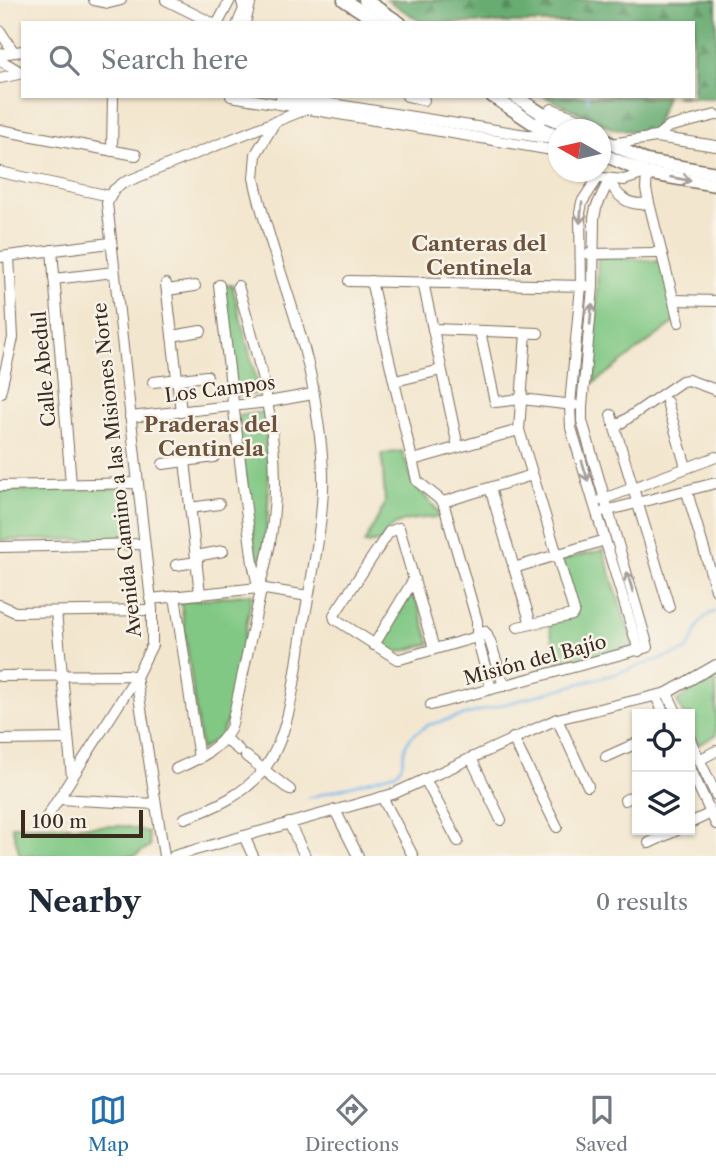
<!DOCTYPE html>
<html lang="en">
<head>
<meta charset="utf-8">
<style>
  body { margin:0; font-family:"Libre Caslon Text",serif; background:#f2f2f3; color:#1f2937 }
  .controls { position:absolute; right:21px; bottom:21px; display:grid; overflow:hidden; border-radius:0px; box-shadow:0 2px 5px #0004 }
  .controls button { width:63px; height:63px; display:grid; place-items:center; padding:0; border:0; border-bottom:2px solid #e0e1e3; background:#fff; color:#1f2937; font:35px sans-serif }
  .compass { position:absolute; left:548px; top:119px; width:63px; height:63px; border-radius:50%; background:#fff; box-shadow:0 2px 5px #0004; rotate:278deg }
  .scale { position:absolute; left:21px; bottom:18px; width:122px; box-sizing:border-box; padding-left:7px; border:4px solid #3b2a1e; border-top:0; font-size:19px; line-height:24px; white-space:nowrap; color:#3b2a1e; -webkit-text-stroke:5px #f7f3e8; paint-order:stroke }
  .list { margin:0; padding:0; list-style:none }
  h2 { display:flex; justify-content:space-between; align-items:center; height:91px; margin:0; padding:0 28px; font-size:30px }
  h2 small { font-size:23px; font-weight:400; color:#747a83 }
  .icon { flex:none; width:38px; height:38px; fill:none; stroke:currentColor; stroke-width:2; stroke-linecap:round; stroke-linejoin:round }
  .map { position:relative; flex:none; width:716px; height:856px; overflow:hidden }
  .search { position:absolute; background:#fff; box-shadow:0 2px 5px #0004; left:21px; right:21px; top:21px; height:77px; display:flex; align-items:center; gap:18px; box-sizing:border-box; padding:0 24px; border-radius:0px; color:#747a83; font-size:26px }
  .sheet { height:217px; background:#fff }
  nav { display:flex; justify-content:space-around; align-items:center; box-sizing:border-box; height:98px; border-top:2px solid #e0e1e3; background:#fff; font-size:19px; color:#747a83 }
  nav a { display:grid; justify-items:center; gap:4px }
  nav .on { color:#1f6fb2 }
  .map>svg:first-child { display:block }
</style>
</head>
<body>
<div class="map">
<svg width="716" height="856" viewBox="0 0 716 856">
  <defs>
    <pattern id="forest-firs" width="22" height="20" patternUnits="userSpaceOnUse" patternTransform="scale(1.75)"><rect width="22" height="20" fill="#68ac72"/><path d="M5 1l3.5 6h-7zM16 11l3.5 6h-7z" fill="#578c5d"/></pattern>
  </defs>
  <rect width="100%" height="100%" fill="#f7f3e8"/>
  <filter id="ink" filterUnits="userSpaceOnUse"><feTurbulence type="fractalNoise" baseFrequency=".0143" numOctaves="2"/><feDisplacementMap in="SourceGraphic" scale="14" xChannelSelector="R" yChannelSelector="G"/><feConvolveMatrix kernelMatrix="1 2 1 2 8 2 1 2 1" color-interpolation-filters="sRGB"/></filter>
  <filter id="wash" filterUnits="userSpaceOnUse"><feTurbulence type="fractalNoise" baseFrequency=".00686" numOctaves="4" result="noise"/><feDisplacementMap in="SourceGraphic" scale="28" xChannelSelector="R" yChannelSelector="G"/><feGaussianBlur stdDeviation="1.57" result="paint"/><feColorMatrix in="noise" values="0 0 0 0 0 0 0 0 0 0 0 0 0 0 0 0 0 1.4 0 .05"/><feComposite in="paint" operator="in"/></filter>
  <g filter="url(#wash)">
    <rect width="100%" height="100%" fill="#f3e6ce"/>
    <g fill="#81c884" stroke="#5e7951" stroke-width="2">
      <polygon points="598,256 663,262 680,318 594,383"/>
      <polygon points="232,285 260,394 235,396 219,286"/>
      <path d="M264,412C269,465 273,521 258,572L237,416Z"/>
      <path d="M402,451L413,483L439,512L437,517C410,520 394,517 380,542L364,544L385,504L382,454Z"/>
      <polygon points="131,488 136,539 0,540 0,491"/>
      <polygon points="603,550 634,648 559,667 549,624 577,615 561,560"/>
      <polygon points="414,591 430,644 391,654 379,643"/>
      <polygon points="252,594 231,711 220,736 201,750 181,602"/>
      <polygon points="716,674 716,735 698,745 690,728 690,714 683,714 677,701"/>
      <polygon points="12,826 125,826 148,832 150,846 134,856 20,856"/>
    </g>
    <g fill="url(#forest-firs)" stroke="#526b48" stroke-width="2">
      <polygon points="387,0 716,0 716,99 675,96 693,96 693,23 423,23"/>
      <polygon points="543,96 666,96 653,134 614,129"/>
    </g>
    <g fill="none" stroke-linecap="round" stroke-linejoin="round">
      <g stroke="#7ab6ec" stroke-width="2.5">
        <polyline points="588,96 588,102"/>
        <path d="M308,798L396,773C405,765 402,755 406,745C410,736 420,730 428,725L615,674L685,651C700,637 691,621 716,611"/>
      </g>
    </g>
  </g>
  <g filter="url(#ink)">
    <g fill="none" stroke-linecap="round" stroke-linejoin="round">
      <defs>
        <g id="minor">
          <polyline points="94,0 109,3 121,0"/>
          <polyline points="166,0 212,23"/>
          <polyline points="218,23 230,0"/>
          <polyline points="238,23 244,9 242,2"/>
          <polyline points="245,23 251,0"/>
          <polyline points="0,31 13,51"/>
          <polyline points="0,54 23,51"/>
          <polyline points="0,60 22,73"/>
          <polyline points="0,78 23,73"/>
          <polyline points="231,96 558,151"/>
          <polyline points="281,96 558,140"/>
          <polyline points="407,96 424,100"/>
          <polyline points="541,119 552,109 581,120 579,129"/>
          <polyline points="0,130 136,155"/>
          <polyline points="656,137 716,146"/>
          <polyline points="611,144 656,137 668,127 716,115"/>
          <polyline points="112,151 113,96"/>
          <polyline points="0,172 110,196"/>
          <polyline points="647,174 646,189 649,203 679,322"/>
          <polyline points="599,176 582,202 580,213 581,286 570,405 571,428 639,651"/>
          <polyline points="603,178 624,180 645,173"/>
          <path d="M609,180C617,197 629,207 649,203"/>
          <polyline points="52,250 71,484"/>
          <polyline points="589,254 657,253"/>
          <polyline points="0,257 110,243"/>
          <polyline points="54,279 114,272"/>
          <polyline points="349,281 586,286"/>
          <polyline points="371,281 417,481 443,502 477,621 477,637 491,689"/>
          <polyline points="423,282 458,447"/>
          <polyline points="166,284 181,412"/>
          <path d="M238,286C267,385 293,484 259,587"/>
          <polyline points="167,290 195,286"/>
          <polyline points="675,300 716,301"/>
          <polyline points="433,329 538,333"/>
          <polyline points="480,331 495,402 521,399 574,405"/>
          <polyline points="172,336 201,331"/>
          <polyline points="395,381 441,370"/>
          <polyline points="153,382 207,376"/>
          <polyline points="0,393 13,338 9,256"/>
          <polyline points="667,402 686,467"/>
          <polyline points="611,415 669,607"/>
          <polyline points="130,417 268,402 313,394"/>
          <polyline points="615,427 682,381 688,380 716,390"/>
          <polyline points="413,460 519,430"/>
          <polyline points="185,461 200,594"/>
          <polyline points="163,464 214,457"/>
          <polyline points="0,486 137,483"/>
          <polyline points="490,488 531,624"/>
          <polyline points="687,492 716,590"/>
          <polyline points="601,500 716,457"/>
          <polyline points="443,502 532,475"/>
          <polyline points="190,508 219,504"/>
          <polyline points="605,511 716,483"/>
          <polyline points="0,547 144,544"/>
          <polyline points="196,556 223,551"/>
          <polyline points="176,565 197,562"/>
          <polyline points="514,568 605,540"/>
          <polyline points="175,596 199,759"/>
          <polyline points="150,599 259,588 308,596"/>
          <polyline points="0,605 15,612 152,610"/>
          <polyline points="56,612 72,777"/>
          <polyline points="518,627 572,615 574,611 519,430 526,333"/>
          <polyline points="484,631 490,641 504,686"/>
          <polyline points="374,645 414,579"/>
          <polyline points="434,649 399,528 389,532 334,615 335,619 397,659 400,659 487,634"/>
          <polyline points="0,676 127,675 136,677 45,820"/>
          <polyline points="667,693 677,714"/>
          <polyline points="656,696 664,714"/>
          <polyline points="431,705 648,647 582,421 582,406 593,287 594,218 596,208 609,180"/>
          <polyline points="557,719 588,786"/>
          <polyline points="513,738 557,827"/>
          <polyline points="225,739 239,750"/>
          <polyline points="0,740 68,739"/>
          <polyline points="690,740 716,795"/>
          <polyline points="246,756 290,790"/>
          <polyline points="606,757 637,743"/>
          <polyline points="471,758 501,820"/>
          <polyline points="699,760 716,751"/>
          <polyline points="690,768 716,824"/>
          <path d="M176,769C198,759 219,750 231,728L260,595L253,563L243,486L219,285"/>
          <polyline points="425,779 458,841"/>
          <polyline points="382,797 413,856"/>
          <polyline points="59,799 155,804"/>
          <polyline points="625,800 637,794"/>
          <polyline points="335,810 358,856"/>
          <path d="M185,818C214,808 246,794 265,768C292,731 295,671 303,626C311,581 321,535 323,489C324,455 318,422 313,388C300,317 269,250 254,178L256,154L275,122"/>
          <polyline points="289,823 305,856"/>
          <polyline points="690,823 711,813"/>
          <polyline points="244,836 253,856"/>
          <polyline points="649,843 677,830"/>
          <polyline points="164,856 136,677 152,645 152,610 107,203 114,190 123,183 304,110"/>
          <polyline points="174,856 393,794 557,719 667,693 716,665"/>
        </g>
        <g id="major">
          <polyline points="344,0 379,23"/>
          <polyline points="365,0 400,23"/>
          <polyline points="492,96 540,128 558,136"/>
          <polyline points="515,96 547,117 580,130"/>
          <polyline points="600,138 646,161 716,173"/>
          <polyline points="600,153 645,173 716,185"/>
        </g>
      </defs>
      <use href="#minor" stroke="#7b6c5c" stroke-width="12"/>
      <use href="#major" stroke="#7b6c5c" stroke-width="15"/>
      <use href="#minor" stroke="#fff" stroke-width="10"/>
      <use href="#major" stroke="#fff" stroke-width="12"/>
    </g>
    <defs><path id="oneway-shaft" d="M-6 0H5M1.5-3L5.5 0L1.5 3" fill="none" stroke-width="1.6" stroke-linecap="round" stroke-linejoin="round" transform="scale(1.75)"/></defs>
    <g stroke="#a79f9a">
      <use href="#oneway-shaft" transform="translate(681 179) rotate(10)"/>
      <use href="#oneway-shaft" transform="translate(581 213) rotate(96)"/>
      <use href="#oneway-shaft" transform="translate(591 314) rotate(-85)"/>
      <use href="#oneway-shaft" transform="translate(585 471) rotate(73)"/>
      <use href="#oneway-shaft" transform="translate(630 582) rotate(-106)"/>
    </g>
  </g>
  <g text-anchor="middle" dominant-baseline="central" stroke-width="5" stroke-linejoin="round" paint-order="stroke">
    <g font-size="19" fill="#3b2a1e" stroke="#f7f3e8">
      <text transform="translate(44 369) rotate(-95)">Calle Abedul</text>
      <text transform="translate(220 389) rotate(-7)">Los Campos</text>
      <text transform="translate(117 470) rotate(-96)">Avenida Camino a las Misiones Norte</text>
      <text transform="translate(535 660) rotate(-15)">Misión del Bajío</text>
    </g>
    <g font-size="21" font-weight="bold" fill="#6d523c" stroke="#f7f3e8">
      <text x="479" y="243">Canteras del<tspan x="479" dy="24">Centinela</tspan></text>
      <text x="211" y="424">Praderas del<tspan x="211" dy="24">Centinela</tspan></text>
    </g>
  </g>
</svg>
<div class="controls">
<button><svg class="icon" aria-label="locate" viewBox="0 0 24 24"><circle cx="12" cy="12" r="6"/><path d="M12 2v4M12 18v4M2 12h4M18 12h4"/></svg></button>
<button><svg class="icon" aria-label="layers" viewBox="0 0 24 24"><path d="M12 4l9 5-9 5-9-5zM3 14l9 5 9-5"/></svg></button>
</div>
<svg class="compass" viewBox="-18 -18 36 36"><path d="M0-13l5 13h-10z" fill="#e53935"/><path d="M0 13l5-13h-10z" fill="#747a83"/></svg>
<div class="scale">100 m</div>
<div class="search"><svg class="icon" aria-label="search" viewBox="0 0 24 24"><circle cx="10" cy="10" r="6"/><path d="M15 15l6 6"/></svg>Search here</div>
</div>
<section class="sheet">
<h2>Nearby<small>0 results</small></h2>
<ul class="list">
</ul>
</section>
<nav>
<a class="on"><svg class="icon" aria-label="map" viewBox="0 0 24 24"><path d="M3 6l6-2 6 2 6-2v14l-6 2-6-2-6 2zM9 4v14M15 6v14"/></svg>Map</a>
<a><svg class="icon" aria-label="directions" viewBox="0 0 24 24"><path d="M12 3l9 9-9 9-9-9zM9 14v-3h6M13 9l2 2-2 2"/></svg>Directions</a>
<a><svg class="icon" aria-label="saved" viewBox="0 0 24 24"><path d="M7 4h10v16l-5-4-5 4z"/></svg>Saved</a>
</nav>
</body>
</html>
